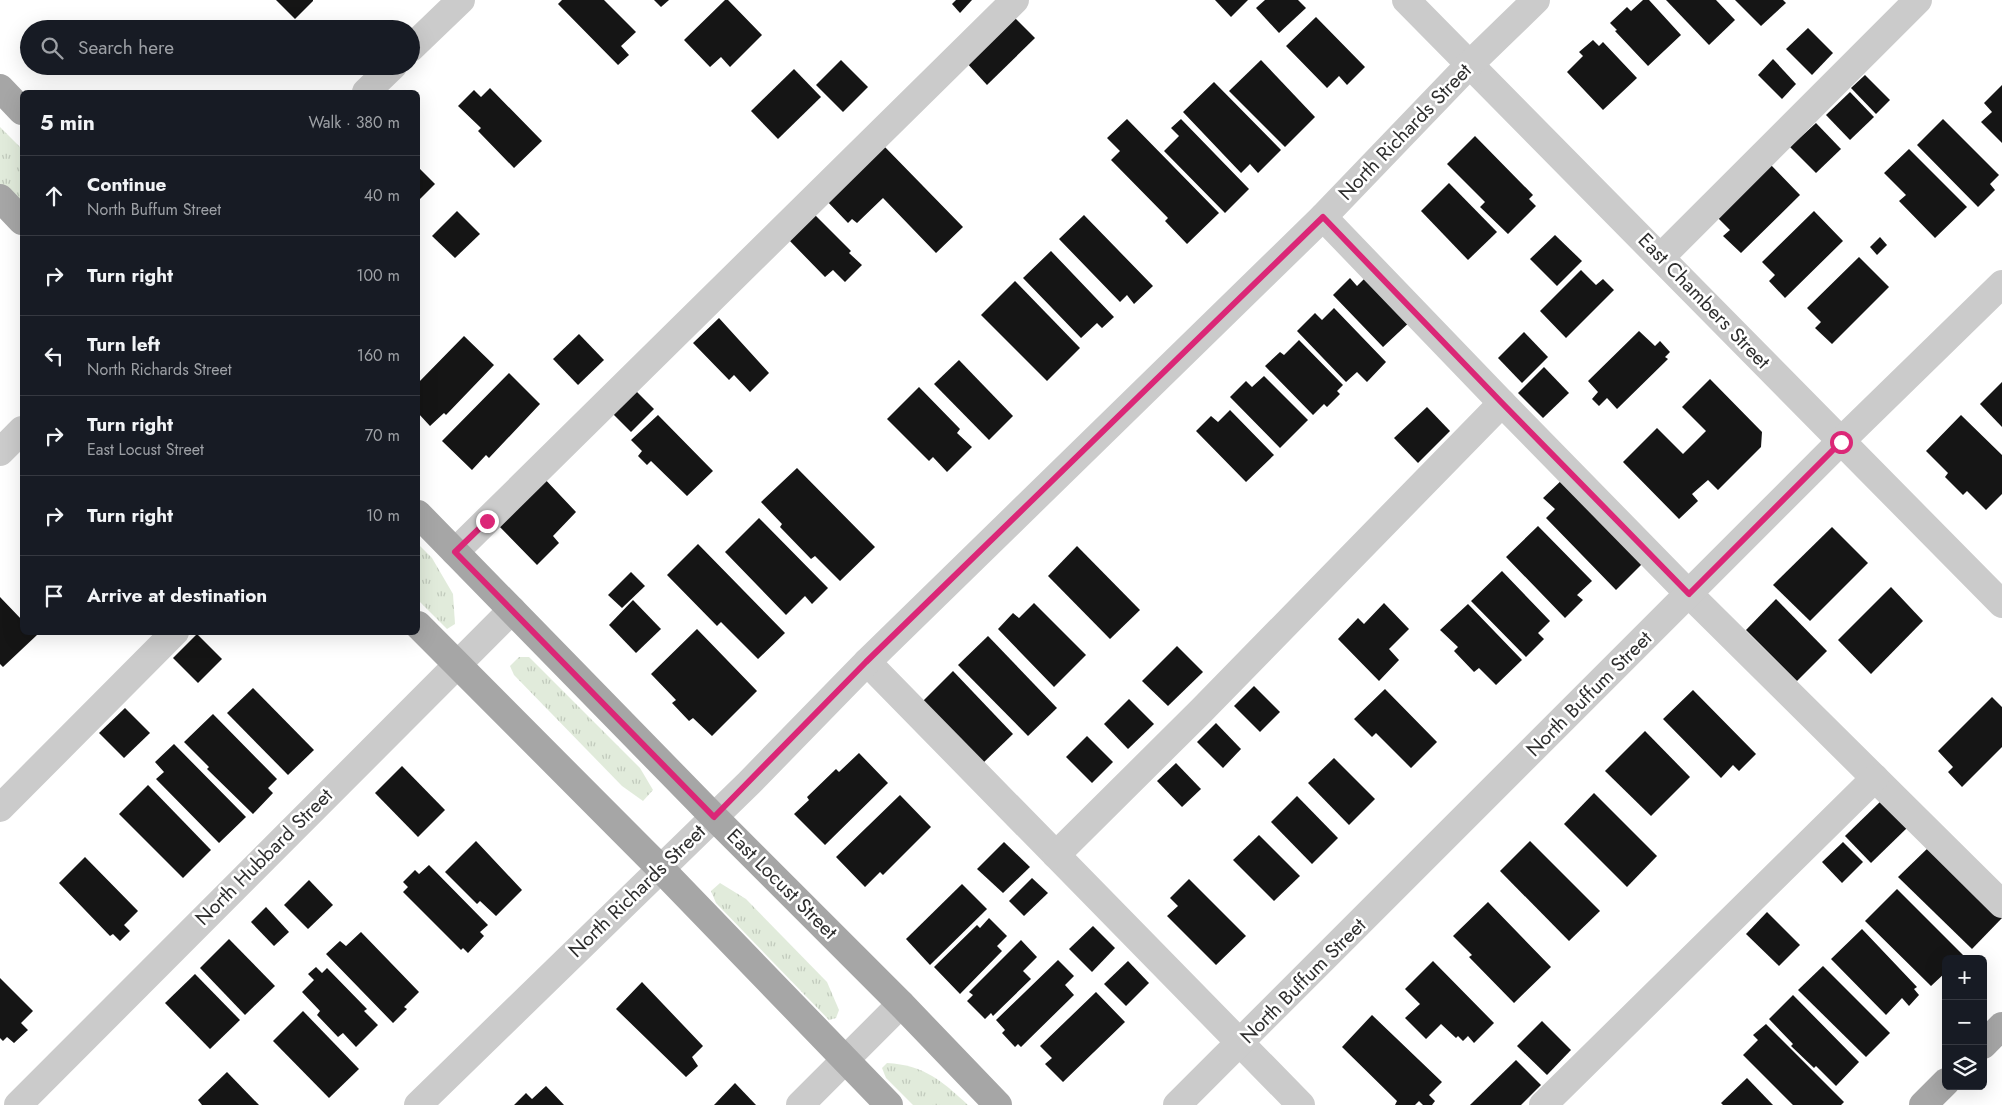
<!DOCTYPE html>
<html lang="en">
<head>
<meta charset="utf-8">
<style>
  body { margin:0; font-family:Jost,sans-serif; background:#20242c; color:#f1f3f6 }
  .controls { position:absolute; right:15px; bottom:15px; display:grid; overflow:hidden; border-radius:8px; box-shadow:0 5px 20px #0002 }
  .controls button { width:45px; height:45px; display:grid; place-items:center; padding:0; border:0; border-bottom:1px solid #363941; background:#171b24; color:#f1f3f6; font:25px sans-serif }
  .stop { position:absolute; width:15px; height:15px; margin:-11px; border:4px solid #db2777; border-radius:50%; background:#fff }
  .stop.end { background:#db2777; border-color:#fff; box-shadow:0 1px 5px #0008 }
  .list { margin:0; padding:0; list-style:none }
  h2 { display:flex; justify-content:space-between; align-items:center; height:65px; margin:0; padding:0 20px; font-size:21px }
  h2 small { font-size:16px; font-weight:400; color:#9ea1a6 }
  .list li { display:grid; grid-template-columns:32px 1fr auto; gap:15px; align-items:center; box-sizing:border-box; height:80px; padding:0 20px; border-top:1px solid #363941 }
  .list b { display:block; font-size:19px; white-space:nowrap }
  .list p { margin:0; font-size:16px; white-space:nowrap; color:#9ea1a6 }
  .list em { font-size:16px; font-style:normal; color:#9ea1a6 }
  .icon { flex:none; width:28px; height:28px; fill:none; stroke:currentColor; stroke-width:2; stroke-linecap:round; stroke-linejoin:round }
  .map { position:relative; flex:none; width:2002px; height:1105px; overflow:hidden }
  .search { position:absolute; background:#171b24; box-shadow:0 5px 20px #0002; left:20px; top:20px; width:400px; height:55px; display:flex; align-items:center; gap:12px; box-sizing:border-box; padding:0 18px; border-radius:28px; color:#9ea1a6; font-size:19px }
  .panel { position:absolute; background:#171b24; box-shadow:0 5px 20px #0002; left:20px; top:90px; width:400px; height:545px; border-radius:8px }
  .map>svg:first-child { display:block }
</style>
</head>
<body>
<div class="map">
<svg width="2002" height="1105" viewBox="0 0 2002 1105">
  <defs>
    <pattern id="grass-tufts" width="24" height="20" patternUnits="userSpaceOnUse" patternTransform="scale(1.25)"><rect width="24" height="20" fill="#e1ebdb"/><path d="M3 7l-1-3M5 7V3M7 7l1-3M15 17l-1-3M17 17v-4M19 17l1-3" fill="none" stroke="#c1cabc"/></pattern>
  </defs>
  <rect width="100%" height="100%" fill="#fff"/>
  <g fill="url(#grass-tufts)">
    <polygon points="0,127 22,149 22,207 0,184"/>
    <polygon points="418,544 432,558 453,594 455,624 447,629 418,600"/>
    <polygon points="519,657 529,657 640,768 653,790 643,801 622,786 514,675 510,666"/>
    <polygon points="720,883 746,899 827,982 839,1010 836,1018 829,1020 716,903 711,891"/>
    <path d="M887,1063C924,1065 942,1081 968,1105H913L886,1078L882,1068Z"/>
  </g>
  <g fill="#151515">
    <polygon points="276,0 313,0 313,1 295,19"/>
    <polygon points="562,0 604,0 636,32 621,46 629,55 618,65 558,4"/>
    <polygon points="654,0 669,0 661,7"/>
    <polygon points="725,0 728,0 762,35 730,67 721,57 710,67 684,40"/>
    <polygon points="956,0 972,0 960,13 952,4"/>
    <polygon points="1215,0 1248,0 1231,17"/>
    <polygon points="1265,0 1298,0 1306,8 1279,33 1256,8"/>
    <polygon points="1643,0 1649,0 1681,35 1648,66 1615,31 1617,30 1610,23 1627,7 1631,11"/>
    <polygon points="1666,0 1716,0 1735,20 1709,45"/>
    <polygon points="1735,0 1783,0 1786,3 1761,26"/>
    <polygon points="1012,15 1035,38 987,85 965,61"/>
    <polygon points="1316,17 1365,67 1347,85 1339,76 1327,88 1286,46"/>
    <polygon points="1808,28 1833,53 1812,75 1786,49"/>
    <polygon points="1593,40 1599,46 1603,42 1637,78 1603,110 1567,72 1583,56 1579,52"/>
    <polygon points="1773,59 1796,84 1782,99 1758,75"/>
    <polygon points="841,60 868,87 843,112 816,85"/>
    <polygon points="1261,60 1315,117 1285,147 1229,91"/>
    <polygon points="794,69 821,97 778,139 751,111"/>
    <polygon points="1865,75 1890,100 1876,114 1851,88"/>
    <polygon points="1214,82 1281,150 1258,173 1250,164 1241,173 1183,112"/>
    <polygon points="2002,85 2002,143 1981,122 1992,112 1984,103"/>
    <polygon points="490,88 542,141 514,168 478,131 481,128 458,106 474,90 481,97"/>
    <polygon points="1850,92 1874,117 1850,140 1826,115"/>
    <polygon points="1127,119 1219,213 1187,244 1165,221 1168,218 1111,160 1120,151 1107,138"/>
    <polygon points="1181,119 1249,189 1225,213 1164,151 1179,136 1171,128"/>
    <polygon points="1943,119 1999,175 1990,184 1995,190 1978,207 1917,145"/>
    <polygon points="1816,123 1841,149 1816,173 1790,147"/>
    <polygon points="1475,136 1533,195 1529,199 1536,206 1508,234 1480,207 1485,202 1447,164"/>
    <polygon points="882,144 963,227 936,253 883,198 857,223 852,219 848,223 825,199"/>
    <polygon points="1909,149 1967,207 1935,238 1899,201 1906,195 1884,173"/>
    <polygon points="1770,164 1800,195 1741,253 1723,236 1730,230 1716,216"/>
    <polygon points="418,167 435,184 418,201"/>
    <polygon points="1449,183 1497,232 1468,260 1421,211"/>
    <polygon points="457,211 480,234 455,258 432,236"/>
    <polygon points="1814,211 1843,241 1785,298 1769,281 1775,275 1762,262"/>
    <polygon points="814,214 851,251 849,253 862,265 845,282 833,270 825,277 788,239"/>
    <polygon points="1084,215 1153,286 1134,304 1127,295 1120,302 1059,239"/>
    <polygon points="1555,235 1582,261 1557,286 1530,259"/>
    <polygon points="1880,237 1887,245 1877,255 1870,247"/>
    <polygon points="1051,251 1114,317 1102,328 1097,323 1081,338 1023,278"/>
    <polygon points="1859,257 1889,287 1832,344 1815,328 1821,322 1807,308"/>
    <polygon points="1581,270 1596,285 1603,279 1614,290 1566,338 1540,311"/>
    <polygon points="1370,273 1414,318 1383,347 1333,295 1350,278 1357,286"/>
    <polygon points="1015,281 1080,348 1047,381 981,315"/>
    <polygon points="1334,308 1386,362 1367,382 1357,372 1346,382 1297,331 1315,313 1322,320"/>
    <polygon points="719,318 769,373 750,392 734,375 729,380 693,343"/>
    <polygon points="1639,331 1655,346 1660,341 1670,352 1665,357 1668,359 1617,409 1607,398 1599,406 1592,399 1598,392 1588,381"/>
    <polygon points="1524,332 1548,357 1522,383 1498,358"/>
    <polygon points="579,334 604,360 578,385 553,359"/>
    <polygon points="464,336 494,365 446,415 444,413 430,426 418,413 418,383"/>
    <polygon points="1299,340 1343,385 1337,391 1340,394 1327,407 1324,404 1313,415 1265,366 1280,352 1284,355"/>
    <polygon points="959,360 1013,416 989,440 934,384"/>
    <polygon points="1544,367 1569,393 1543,418 1518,393"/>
    <polygon points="509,373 540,404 489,458 486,455 472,470 442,441"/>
    <polygon points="1264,376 1308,420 1280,448 1230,397 1246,381 1252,387"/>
    <polygon points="1710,379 1762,432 1761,447 1718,490 1708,480 1692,494 1698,501 1679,519 1623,462 1657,428 1683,454 1706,431 1682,407"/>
    <polygon points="2002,382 2002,427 1980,404"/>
    <polygon points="630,385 654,409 631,432 607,408"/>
    <polygon points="919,387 960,429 957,433 972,447 947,472 933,457 929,461 887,419"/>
    <polygon points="1427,407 1450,431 1418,463 1394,438"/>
    <polygon points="1230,410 1274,455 1246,482 1196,431 1211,416 1218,422"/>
    <polygon points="658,415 713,471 687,496 651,461 647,465 638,456 642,451 631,440"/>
    <polygon points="1961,415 2002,455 2002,494 1986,510 1967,491 1963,495 1945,477 1948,473 1926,451"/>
    <polygon points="797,468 875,547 840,581 815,556 811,559 780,527 782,524 761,502"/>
    <polygon points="541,475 576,512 553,536 559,543 537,565 494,521"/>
    <polygon points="1565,477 1646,560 1616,590 1546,518 1555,509 1543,498"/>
    <polygon points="759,518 828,588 812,604 805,596 786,615 725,552"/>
    <polygon points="1538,526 1592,581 1577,595 1583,600 1565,618 1506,557"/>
    <polygon points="1832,527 1868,563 1810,621 1773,585"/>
    <polygon points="698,544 785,633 758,659 721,622 717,626 667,575"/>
    <polygon points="1077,546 1140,610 1110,639 1048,576"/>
    <polygon points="1502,571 1550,621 1538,633 1544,639 1526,657 1471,601"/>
    <polygon points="631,572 645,586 622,608 608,595"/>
    <polygon points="1891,587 1923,621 1871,674 1838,640"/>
    <polygon points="0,597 22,620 22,632 35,632 37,635 3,667 0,664"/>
    <polygon points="1776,599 1827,651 1797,681 1746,630"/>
    <polygon points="633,600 661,629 636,653 609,625"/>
    <polygon points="1034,603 1086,655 1054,687 998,629 1013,613 1019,618"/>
    <polygon points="1384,603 1409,629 1389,649 1399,660 1379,681 1338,639 1358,618 1364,624"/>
    <polygon points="1468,604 1522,660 1496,685 1479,668 1474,672 1454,651 1458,647 1440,630"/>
    <polygon points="697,629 757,691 712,736 693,718 689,721 672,703 676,700 651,674"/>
    <polygon points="197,634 222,659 198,683 173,658"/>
    <polygon points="988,636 1057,708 1028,736 958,665"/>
    <polygon points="1177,646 1203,672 1168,706 1142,681"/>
    <polygon points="953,671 1013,734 983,763 923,701"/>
    <polygon points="1254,686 1280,712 1260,732 1234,706"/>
    <polygon points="253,688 314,750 288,775 227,713"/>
    <polygon points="1385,689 1437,742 1411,768 1376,733 1372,737 1354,719"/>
    <polygon points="1693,690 1756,754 1739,771 1733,765 1721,778 1663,719"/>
    <polygon points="1992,697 2002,707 2002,747 1962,787 1948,772 1953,767 1938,751"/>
    <polygon points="1129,699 1154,724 1128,749 1104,724"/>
    <polygon points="125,708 150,733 124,758 99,733"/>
    <polygon points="213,714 277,779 268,788 273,793 253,814 207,769 209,767 184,742"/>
    <polygon points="1216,723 1241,749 1223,768 1197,742"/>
    <polygon points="1645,731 1690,777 1651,816 1605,771"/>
    <polygon points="1087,736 1113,762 1092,783 1066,757"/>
    <polygon points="174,744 246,817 219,843 156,779 164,772 155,762"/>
    <polygon points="859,753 888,783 825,845 794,814 809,800 807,797 836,769 839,772"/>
    <polygon points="1334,758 1375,799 1349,825 1308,783"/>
    <polygon points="1176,763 1201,789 1182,807 1157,781"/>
    <polygon points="402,766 445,810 418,837 375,793"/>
    <polygon points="148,785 211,850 183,878 119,814"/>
    <polygon points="1594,793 1657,856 1627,887 1564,824"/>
    <polygon points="900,795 931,827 883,875 880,872 865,887 836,857"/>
    <polygon points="1297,796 1338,838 1312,864 1271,822"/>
    <polygon points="1883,799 1909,826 1871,863 1845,836"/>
    <polygon points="1259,835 1300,876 1274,901 1233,860"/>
    <polygon points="476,841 522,890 496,916 480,901 477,904 445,872"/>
    <polygon points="1530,841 1600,911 1569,941 1500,871"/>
    <polygon points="1004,842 1030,867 1003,893 977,869"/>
    <polygon points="1843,842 1863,862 1842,883 1822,862"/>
    <polygon points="1929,847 2002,918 1972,949 1898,877"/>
    <polygon points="85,857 138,911 124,925 130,931 120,941 113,934 110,936 59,883"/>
    <polygon points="429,865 488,925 480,932 484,936 468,953 463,948 461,950 403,892 408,887 403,882 415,870 419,874"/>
    <polygon points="1032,878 1048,893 1024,916 1009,901"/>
    <polygon points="1189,879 1246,936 1216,965 1167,916 1178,906 1170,898"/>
    <polygon points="309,880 333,905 308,929 284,905"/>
    <polygon points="962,884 987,909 930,965 906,939"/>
    <polygon points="1897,889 1963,955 1959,959 1946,959 1946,972 1931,986 1865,921"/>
    <polygon points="1488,902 1551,967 1514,1003 1469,957 1472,955 1453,936"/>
    <polygon points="266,907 289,932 274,946 251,922"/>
    <polygon points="1767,912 1800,945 1779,966 1746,934"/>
    <polygon points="989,918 1007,936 997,946 1002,951 960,994 934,967 977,925 980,928"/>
    <polygon points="1093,926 1115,948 1092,972 1069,949"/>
    <polygon points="1862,929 1917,987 1914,989 1919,995 1909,1006 1902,998 1886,1015 1831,959"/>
    <polygon points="361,932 419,992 404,1007 407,1009 393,1023 326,954 340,941 346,946"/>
    <polygon points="229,939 275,986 245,1015 200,968"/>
    <polygon points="1021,940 1037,957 1023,971 1031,979 993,1016 991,1013 985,1019 967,1001 973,995 969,992"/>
    <polygon points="1058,960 1074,976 1065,985 1074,995 1021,1047 1018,1044 1015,1047 1002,1033 1005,1030 996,1020"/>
    <polygon points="1128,961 1149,983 1126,1006 1104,984"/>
    <polygon points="1433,961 1494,1023 1474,1043 1468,1036 1463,1041 1458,1036 1456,1038 1441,1024 1426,1039 1405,1018 1420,1004 1405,989"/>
    <polygon points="1823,966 1890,1033 1866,1057 1798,990"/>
    <polygon points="316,967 322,973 327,968 367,1009 364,1011 378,1025 356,1047 343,1033 338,1037 317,1015 320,1011 302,992 314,980 308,974"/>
    <polygon points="195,974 240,1020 210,1049 165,1003"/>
    <polygon points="0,978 33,1011 21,1023 28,1030 14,1043 7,1037 3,1041 0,1038"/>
    <polygon points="642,982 703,1046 692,1057 698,1066 686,1077 616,1009"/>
    <polygon points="1096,992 1125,1022 1063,1082 1045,1064 1052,1058 1040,1046"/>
    <polygon points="1793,995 1859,1062 1836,1086 1816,1066 1814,1068 1791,1046 1793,1044 1769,1019"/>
    <polygon points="303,1011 359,1069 329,1098 273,1041"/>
    <polygon points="1372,1015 1442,1082 1429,1095 1435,1101 1432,1105 1423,1105 1419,1101 1415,1105 1395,1105 1397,1101 1342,1047"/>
    <polygon points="1542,1021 1571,1050 1547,1075 1517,1046"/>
    <polygon points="1766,1024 1844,1102 1841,1105 1793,1105 1743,1055 1758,1040 1753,1035"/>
    <polygon points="1516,1060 1541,1085 1521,1105 1470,1105"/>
    <polygon points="227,1072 259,1105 202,1105 198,1100"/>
    <polygon points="1747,1078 1773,1105 1723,1105 1721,1103"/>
    <polygon points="735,1083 756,1105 714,1105"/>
    <polygon points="546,1086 564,1105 514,1105 526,1093 532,1099"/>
  </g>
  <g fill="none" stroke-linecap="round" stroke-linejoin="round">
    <g stroke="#cbcbcb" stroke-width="28">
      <polyline points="1406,0 2002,604"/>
      <polyline points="411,48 461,0"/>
      <polyline points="366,92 393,66"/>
      <polyline points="1323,217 1502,403 1689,594 2002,904"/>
      <polyline points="1661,257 1918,0"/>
      <polyline points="0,452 22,430"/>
      <polyline points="455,552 1015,0"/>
      <polyline points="867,662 1301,1105"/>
      <polyline points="0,808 175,632"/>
      <polyline points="1056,855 1202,710 1502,403"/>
      <polyline points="18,1105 512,610"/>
      <polyline points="418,1105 749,783 867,662 1323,217 1470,64 1536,0"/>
      <polyline points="800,1105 901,1004"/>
      <polyline points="1177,1105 1841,441 2002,284"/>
      <polyline points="1543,1105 1875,778"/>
    </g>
    <g stroke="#a6a6a6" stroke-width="28">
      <polyline points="0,88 22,111"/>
      <polyline points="0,198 22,221"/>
      <polyline points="418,514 714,817 901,1004 998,1105"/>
      <polyline points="418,625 661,869 889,1105"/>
      <polyline points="1983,1045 2002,1026"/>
      <polyline points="1923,1105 1946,1082"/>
    </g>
  </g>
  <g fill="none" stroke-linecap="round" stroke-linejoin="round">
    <polyline stroke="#db2777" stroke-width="6" points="487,521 455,552 714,817 866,662 1323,217 1502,403 1689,594 1841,442"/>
  </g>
  <g text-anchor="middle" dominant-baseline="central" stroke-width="5" stroke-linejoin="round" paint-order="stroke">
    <g font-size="20" fill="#2e2e2e" stroke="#fff">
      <text transform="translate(1405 132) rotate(-46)">North Richards Street</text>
      <text transform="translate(1704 301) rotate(46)">East Chambers Street</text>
      <text transform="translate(1589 694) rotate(-45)">North Buffum Street</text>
      <text transform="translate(264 857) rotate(-45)">North Hubbard Street</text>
      <text transform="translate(782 884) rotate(45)">East Locust Street</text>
      <text transform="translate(637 891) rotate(-44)">North Richards Street</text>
      <text transform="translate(1303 981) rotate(-45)">North Buffum Street</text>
    </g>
  </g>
</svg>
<div class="controls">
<button>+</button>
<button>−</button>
<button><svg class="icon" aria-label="layers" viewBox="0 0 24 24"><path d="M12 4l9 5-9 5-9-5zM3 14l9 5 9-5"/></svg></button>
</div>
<div class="stop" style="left:1841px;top:442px"></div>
<div class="stop end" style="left:487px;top:521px"></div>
<div class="search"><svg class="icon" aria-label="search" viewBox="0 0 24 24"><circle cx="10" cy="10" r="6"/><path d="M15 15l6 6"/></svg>Search here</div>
<section class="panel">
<h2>5 min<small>Walk · 380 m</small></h2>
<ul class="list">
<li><svg class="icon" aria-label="ahead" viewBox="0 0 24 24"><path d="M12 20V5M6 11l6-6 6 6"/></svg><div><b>Continue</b><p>North Buffum Street</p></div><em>40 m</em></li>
<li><svg class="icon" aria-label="right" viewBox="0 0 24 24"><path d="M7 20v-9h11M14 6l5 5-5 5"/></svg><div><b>Turn right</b></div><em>100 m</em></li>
<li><svg class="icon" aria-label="left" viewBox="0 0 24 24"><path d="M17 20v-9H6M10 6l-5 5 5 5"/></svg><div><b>Turn left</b><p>North Richards Street</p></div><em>160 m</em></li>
<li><svg class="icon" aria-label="right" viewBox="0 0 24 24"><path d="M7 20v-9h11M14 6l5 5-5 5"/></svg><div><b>Turn right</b><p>East Locust Street</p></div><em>70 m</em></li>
<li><svg class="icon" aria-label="right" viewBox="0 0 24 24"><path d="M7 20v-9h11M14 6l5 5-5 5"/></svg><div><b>Turn right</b></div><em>10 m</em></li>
<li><svg class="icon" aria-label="arrive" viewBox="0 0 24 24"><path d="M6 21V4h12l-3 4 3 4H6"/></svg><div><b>Arrive at destination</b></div></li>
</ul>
</section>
</div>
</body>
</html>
